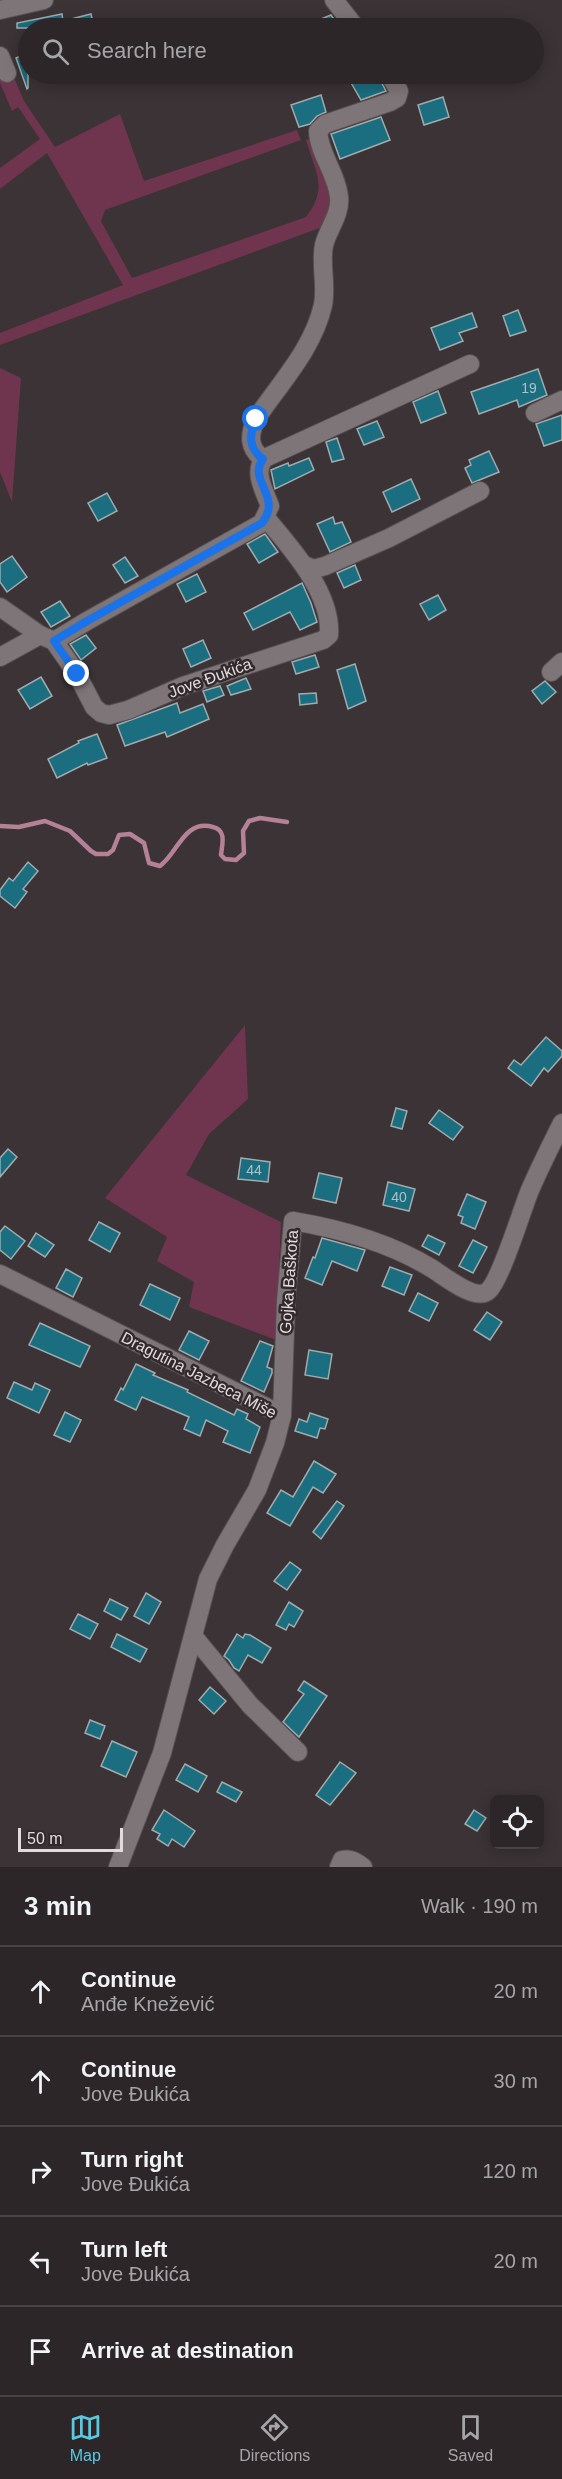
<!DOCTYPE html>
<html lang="en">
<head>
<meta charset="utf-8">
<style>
  body { margin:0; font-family:Helvetica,sans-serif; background:#383234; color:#f1f3f6 }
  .controls { position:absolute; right:18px; bottom:18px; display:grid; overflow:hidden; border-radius:9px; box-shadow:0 3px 15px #0003 }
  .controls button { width:54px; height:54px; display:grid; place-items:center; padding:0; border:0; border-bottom:2px solid #484345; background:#2c2628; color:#f1f3f6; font:30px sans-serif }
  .scale { position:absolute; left:18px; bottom:15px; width:105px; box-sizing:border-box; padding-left:6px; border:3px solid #e1dbdd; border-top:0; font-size:16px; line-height:21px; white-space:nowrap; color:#e1dbdd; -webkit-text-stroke:4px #31292c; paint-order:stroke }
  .stop { position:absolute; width:18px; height:18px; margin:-14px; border:4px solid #1a73e8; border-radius:50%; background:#fff }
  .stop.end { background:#1a73e8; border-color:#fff; box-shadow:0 2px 6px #0008 }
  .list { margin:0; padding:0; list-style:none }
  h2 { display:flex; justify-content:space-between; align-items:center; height:78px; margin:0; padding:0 24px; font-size:26px }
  h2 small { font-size:20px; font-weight:400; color:#a6a5a8 }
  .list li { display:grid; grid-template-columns:39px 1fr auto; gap:18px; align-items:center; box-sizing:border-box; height:90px; padding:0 24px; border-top:2px solid #484345 }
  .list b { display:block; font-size:22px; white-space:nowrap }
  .list p { margin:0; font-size:20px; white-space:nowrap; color:#a6a5a8 }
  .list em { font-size:20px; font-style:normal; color:#a6a5a8 }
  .icon { flex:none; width:33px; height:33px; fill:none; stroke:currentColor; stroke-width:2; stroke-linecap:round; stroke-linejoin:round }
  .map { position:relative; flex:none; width:562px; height:1867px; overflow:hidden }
  .search { position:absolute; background:#2c2628; box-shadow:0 3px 15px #0003; left:18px; right:18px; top:18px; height:66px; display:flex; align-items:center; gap:15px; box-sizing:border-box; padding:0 21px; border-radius:33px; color:#a6a5a8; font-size:22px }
  .sheet { height:528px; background:#2c2628 }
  nav { display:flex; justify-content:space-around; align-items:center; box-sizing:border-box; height:84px; border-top:2px solid #484345; background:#2c2628; font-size:16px; color:#a6a5a8 }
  nav a { display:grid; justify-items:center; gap:3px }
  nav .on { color:#57c9e3 }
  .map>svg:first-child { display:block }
</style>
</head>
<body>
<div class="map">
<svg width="562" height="1867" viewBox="0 0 562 1867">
  <rect width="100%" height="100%" fill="#3b3336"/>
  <g fill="#6f344e">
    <path d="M4,54L24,101L55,147L120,114L144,181L297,130L301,140L105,210L101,221L132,278L306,217C329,187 315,173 306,140L316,137L336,192L328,225L0,345V333L123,285L47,153L0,189V168L40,139L18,107L12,111L0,83V57Z"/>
    <polygon points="0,368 21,378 12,502 0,472"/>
    <polygon points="245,1025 248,1099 209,1134 186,1175 281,1222 276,1340 189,1307 194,1282 157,1261 167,1237 105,1198"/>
  </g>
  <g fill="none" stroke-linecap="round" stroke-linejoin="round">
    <path stroke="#b48196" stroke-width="4.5" d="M0,826L19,827L45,821L70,831L91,851L96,854H108L113,850L119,835L130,834L144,843L149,863L160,866C178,853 184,819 213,827C227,830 222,845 221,855L225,859L236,860L244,853L243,831L249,821L260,818L287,822"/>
  </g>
  <g fill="#1a6e7f" stroke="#a1abae" stroke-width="1.5">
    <polygon points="62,14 63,21 91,14 94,28 17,28 17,23"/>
    <polygon points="331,15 340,28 299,28"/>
    <polygon points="28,53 28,88 27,89 16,58"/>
    <polygon points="346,74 377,74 386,91 361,100"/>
    <polygon points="321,95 326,112 317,116 310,124 299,127 291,105"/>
    <polygon points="443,97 449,117 424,125 418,105"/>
    <polygon points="381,117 390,140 340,159 331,134"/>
    <polygon points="518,310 526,331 510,336 503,316"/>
    <polygon points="472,313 477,327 459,333 463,341 440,350 431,328"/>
    <polygon points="538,369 547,395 519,407 517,400 479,414 471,392"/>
    <polygon points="438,391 446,413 421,423 413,402"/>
    <polygon points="562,415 562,440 544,446 536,424"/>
    <polygon points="377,421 384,437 364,445 357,429"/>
    <polygon points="337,438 344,459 332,462 326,442"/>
    <polygon points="489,451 499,472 472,483 465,468 471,465 469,460"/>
    <polygon points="309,458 314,470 275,489 271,470 288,463 289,466"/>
    <polygon points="411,479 420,499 392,512 383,492"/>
    <polygon points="107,493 117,511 98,521 88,503"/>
    <polygon points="333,517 335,524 342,522 351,542 330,552 317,524"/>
    <polygon points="265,534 278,552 259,563 247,544"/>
    <polygon points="12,556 27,577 7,592 0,582 0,564"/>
    <polygon points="125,557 138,576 125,583 113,565"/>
    <polygon points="355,565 361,580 344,588 337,573"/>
    <polygon points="197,574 206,592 186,602 177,584"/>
    <polygon points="302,583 311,603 317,622 300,630 290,612 253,630 244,613"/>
    <polygon points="438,595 446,610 429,620 420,604"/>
    <polygon points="60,601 70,616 51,627 41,612"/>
    <polygon points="86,635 96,648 81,660 70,644"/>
    <polygon points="203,640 211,658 191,667 183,649"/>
    <polygon points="315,655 319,667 296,674 292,662"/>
    <polygon points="355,664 366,701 348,709 337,670"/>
    <polygon points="41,677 52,696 30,709 18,690"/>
    <polygon points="246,678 251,689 231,695 227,686"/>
    <polygon points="545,681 556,692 542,704 532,691"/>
    <polygon points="220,686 224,695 207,702 203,691"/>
    <polygon points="316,693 317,703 300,705 299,694"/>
    <polygon points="177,703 180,713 203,704 209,719 167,737 165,732 125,746 117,725"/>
    <polygon points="97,734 107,758 88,765 87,763 57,778 48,759 79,743 78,741"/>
    <polygon points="28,862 38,871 23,889 27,892 15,908 0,896 0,890 9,878 13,881"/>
    <polygon points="546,1037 562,1051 562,1056 548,1072 544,1068 531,1086 508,1068 514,1060 521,1065"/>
    <polygon points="396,1108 407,1111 402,1129 391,1126"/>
    <polygon points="439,1110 463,1127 453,1140 429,1123"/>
    <polygon points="8,1149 17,1157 0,1177 0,1158"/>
    <polygon points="241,1158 270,1162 268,1182 238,1179"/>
    <polygon points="319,1173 342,1178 336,1203 313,1198"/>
    <polygon points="388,1182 415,1189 409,1211 383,1205"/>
    <polygon points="467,1194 486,1202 475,1229 461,1223 463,1217 458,1215"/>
    <polygon points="99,1222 120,1233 110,1252 89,1240"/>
    <polygon points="5,1226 25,1241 11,1259 0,1250 0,1232"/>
    <polygon points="36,1233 54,1245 45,1257 28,1246"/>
    <polygon points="428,1235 445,1243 439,1255 422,1246"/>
    <polygon points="322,1238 365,1250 357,1271 332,1261 322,1285 305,1278 313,1257 315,1258"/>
    <polygon points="473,1240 487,1247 473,1273 459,1266"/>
    <polygon points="390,1267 412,1275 404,1295 382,1286"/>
    <polygon points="66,1269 82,1278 73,1297 56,1288"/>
    <polygon points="150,1284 180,1298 170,1320 140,1305"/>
    <polygon points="418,1293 438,1303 429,1321 409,1311"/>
    <polygon points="487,1312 502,1322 490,1340 474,1330"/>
    <polygon points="40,1323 90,1346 80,1367 29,1345"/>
    <polygon points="189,1331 209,1341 199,1360 179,1350"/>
    <polygon points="260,1341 273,1346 267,1367 272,1369 272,1373 264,1392 241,1381"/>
    <polygon points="309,1350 332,1354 328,1379 305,1375"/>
    <polygon points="136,1364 155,1373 153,1375 188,1390 187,1392 234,1415 237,1409 248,1414 246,1419 260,1427 250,1453 223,1442 228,1431 206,1420 200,1436 184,1429 189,1417 142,1397 136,1410 115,1400 121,1388 123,1390"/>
    <polygon points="14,1382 32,1390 35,1383 50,1390 39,1413 7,1398"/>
    <polygon points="65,1412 81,1420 70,1442 54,1435"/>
    <polygon points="310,1413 328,1419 325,1429 320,1428 317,1438 295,1431 299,1419 307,1422"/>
    <polygon points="314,1461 336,1474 323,1493 313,1487 290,1526 267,1513 281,1490 293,1497"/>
    <polygon points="337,1501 344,1506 321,1539 313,1532"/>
    <polygon points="290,1562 301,1570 287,1590 274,1581"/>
    <polygon points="146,1593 161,1602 149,1624 134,1616"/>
    <polygon points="110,1599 128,1608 121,1620 104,1611"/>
    <polygon points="289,1602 303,1611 294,1627 289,1624 286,1630 276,1625"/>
    <polygon points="78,1614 98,1624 90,1639 70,1629"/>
    <polygon points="117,1634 147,1649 140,1662 111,1647"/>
    <polygon points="237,1634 243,1638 245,1634 250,1635 271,1648 262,1663 248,1655 239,1671 234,1668 229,1660 224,1656"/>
    <polygon points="304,1681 327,1696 299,1737 283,1722 304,1694 298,1690"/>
    <polygon points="210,1687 226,1701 214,1714 199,1700"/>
    <polygon points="90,1720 105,1726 100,1739 85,1733"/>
    <polygon points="112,1741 137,1752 126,1777 101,1766"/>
    <polygon points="340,1762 356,1773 330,1805 316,1795"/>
    <polygon points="185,1764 207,1776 198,1792 176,1780"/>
    <polygon points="222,1782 242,1792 236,1802 217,1792"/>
    <polygon points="164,1810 195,1831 184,1847 172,1839 168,1846 157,1839 160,1834 152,1830"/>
    <polygon points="474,1810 486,1818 477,1831 465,1824"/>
  </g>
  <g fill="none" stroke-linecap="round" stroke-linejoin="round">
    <defs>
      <g id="minor">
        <polyline points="334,0 356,28"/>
        <polyline points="0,10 44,0"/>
        <polyline points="0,56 7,73"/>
        <polyline points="535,413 562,400"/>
        <path d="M263,459C248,448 249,435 256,419C280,383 313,349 323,305C327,285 320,264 324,245C328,229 341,214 339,197C337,174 319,154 318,131L325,124L390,102L397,98L399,91L389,74"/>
        <polyline points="304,565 314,569 325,566 389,538 480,491"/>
        <path d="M0,607L40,635L54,641L77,674L94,707L101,713L109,715L128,710L183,686L323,640L329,635C332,593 291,548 266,518"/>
        <path d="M54,641L87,621L262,523L270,506C265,492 252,471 265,458L470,364"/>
        <polyline points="0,657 40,635"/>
        <polyline points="551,672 562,662"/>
        <polyline points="0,1274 282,1415"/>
        <polyline points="194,1637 250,1705 298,1752"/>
        <path d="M118,1867L162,1753L208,1579L225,1545L257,1490L275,1443L282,1415L286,1301L293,1221C341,1229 390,1243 431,1268C443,1275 475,1302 488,1291C501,1280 522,1209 530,1190C540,1167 551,1145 562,1123"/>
        <path d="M339,1867L342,1860C351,1858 356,1862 363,1867"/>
      </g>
    </defs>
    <use href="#minor" stroke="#575053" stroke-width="20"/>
    <use href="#minor" stroke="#7e7578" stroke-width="18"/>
  </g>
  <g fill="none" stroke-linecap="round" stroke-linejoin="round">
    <path stroke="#1a73e8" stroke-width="8" d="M77,674L54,641L87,621L262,523C283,497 247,480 263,459C248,448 249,435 256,419"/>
  </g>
  <g text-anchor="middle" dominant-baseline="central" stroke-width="5" stroke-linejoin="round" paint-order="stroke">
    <g font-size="14" fill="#afc0c6">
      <text x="529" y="388">19</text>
      <text x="254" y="1170">44</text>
      <text x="399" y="1197">40</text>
    </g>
    <g font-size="16" fill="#e1dbdd" stroke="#31292c">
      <text transform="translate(210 678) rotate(-20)">Jove Đukića</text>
      <text transform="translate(289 1282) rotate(-86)">Gojka Baškota</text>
      <text transform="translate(199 1375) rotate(27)">Dragutina Jazbeca Miše</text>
    </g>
  </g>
</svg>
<div class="controls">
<button><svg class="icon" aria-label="locate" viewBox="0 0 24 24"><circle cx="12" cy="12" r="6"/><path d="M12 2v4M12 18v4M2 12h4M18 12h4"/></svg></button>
</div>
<div class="scale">50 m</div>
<div class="stop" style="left:256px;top:419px"></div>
<div class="stop end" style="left:77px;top:674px"></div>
<div class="search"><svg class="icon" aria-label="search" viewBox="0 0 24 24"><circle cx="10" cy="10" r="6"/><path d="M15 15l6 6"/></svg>Search here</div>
</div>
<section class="sheet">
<h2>3 min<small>Walk · 190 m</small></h2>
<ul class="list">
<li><svg class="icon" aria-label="ahead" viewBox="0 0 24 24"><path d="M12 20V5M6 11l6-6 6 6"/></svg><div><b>Continue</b><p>Anđe Knežević</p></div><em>20 m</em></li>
<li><svg class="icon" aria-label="ahead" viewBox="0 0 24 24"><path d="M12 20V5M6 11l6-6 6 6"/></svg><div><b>Continue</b><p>Jove Đukića</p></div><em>30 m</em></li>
<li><svg class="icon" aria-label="right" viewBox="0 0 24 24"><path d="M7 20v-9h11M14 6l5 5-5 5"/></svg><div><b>Turn right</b><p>Jove Đukića</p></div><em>120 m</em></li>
<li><svg class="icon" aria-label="left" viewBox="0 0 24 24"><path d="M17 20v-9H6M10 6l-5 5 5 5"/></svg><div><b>Turn left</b><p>Jove Đukića</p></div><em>20 m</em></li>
<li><svg class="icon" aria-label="arrive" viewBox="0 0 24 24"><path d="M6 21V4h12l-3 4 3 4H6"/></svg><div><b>Arrive at destination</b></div></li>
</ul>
</section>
<nav>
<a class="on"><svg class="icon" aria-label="map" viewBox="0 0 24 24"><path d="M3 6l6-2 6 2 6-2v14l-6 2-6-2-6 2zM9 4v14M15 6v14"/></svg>Map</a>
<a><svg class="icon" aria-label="directions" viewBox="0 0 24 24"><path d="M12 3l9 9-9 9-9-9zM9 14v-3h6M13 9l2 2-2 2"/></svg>Directions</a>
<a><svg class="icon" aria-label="saved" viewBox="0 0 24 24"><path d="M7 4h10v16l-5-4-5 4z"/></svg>Saved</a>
</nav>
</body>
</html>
